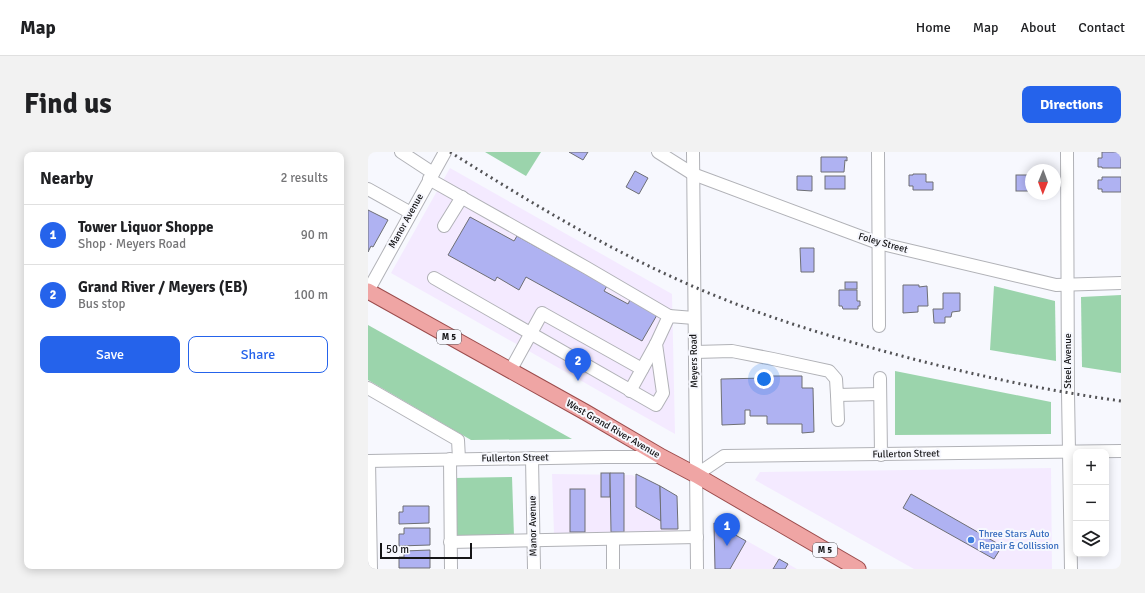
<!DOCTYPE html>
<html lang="en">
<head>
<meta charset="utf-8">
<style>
  body { margin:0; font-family:Signika,sans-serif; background:#f2f2f2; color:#202124 }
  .controls { position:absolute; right:12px; bottom:12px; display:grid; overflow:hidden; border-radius:8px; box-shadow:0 2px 10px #0003 }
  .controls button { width:36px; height:36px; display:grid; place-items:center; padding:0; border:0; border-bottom:1px solid #e0e0e0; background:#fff; color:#202124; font:20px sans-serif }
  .compass { position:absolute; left:657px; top:12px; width:36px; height:36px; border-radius:50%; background:#fff; box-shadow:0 2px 10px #0003; rotate:181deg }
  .scale { position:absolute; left:12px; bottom:10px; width:92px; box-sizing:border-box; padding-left:4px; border:2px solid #151517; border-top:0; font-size:11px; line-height:14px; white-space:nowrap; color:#151517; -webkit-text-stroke:3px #f7f8fe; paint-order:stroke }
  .you { position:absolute; left:396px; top:227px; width:14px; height:14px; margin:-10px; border:3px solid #fff; border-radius:50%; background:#1a73e8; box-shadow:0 0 0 6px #1a73e833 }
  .badge { display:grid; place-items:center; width:26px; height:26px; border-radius:50%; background:#2563eb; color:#fff; font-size:13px; font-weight:700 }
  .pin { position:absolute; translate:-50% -33px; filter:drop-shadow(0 1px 2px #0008) }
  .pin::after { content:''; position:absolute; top:21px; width:14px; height:12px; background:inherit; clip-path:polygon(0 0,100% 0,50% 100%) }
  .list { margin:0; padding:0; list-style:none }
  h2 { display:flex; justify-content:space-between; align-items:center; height:52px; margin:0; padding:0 16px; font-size:17px }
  h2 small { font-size:13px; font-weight:400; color:#757577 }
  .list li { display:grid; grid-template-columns:26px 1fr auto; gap:12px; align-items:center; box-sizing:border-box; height:60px; padding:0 16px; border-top:1px solid #e0e0e0 }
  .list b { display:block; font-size:15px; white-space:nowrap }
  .list p { margin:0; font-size:13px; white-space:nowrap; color:#757577 }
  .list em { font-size:13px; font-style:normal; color:#757577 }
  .actions { display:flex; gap:8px; padding:12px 16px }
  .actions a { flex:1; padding:9px 0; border:1px solid #2563eb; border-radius:8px; text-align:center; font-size:14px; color:#2563eb }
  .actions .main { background:#2563eb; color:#fff }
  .icon { flex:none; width:22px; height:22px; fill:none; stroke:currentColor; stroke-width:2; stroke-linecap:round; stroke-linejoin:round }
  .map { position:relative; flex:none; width:753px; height:417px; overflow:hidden; border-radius:8px }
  header { display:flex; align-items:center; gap:24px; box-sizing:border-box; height:56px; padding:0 20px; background:#fff; border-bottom:1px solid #e0e0e0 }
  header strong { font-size:19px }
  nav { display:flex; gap:22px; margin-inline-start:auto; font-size:14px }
  .intro { display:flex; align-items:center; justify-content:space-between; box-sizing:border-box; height:96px; padding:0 24px }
  h1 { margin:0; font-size:28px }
  .button { padding:10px 18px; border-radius:8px; background:#2563eb; color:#fff; font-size:14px; font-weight:700 }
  main { display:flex; gap:24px; padding:0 24px }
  aside { flex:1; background:#fff; border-radius:8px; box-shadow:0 2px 10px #0003 }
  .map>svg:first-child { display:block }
</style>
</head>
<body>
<header>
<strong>Map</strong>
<nav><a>Home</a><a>Map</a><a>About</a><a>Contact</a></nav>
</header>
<div class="intro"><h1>Find us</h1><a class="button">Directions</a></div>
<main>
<aside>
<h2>Nearby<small>2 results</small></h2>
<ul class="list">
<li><span class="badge">1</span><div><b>Tower Liquor Shoppe</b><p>Shop · Meyers Road</p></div><em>90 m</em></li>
<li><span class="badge">2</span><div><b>Grand River / Meyers (EB)</b><p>Bus stop</p></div><em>100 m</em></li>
</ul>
<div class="actions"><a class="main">Save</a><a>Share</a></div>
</aside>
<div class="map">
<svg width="753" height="417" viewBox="0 0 753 417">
  <rect width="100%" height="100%" fill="#f7f8fe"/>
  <g fill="#f4eaff">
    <polygon points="82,16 304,142 307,282 23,121"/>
    <polygon points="683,316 684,417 546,417 387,328 392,320"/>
    <polygon points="184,322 264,323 309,346 309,381 186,382"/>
    <polygon points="345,370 429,417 346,417"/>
  </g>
  <g fill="#9bd4ac">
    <polygon points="117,0 173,0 158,24"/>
    <polygon points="626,134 687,149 688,209 622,198"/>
    <polygon points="753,143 753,221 714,215 713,145"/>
    <polygon points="0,173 204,287 103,288 0,228"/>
    <polygon points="527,219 683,250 683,282 527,283"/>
    <polygon points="144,325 146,384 88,385 87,326"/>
  </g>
  <g fill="#afb2f2" stroke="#6e6f74">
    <polygon points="201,0 220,0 215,8"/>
    <polygon points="734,0 753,0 753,16 734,16 734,15 730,15 730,6 734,6"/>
    <polygon points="453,5 479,5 479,9 477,8 476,20 453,20"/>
    <polygon points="267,19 280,26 271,42 258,35"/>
    <polygon points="545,22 558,22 558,30 565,30 565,38 545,38 545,34 541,34 541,23 545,23"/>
    <rect x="648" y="23" width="15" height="16"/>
    <polygon points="429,24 444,24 444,39 429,38"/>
    <rect x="457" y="24" width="20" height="13"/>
    <polygon points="734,25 753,25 753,40 734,40 734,37 730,37 730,28 734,28"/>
    <polygon points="0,58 20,68 5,95 3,94 0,100"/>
    <polygon points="102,65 146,89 149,84 239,134 236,139 260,152 262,148 289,163 274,189 158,125 151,138 129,125 127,129 80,103"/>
    <polygon points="432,96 446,96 446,120 433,120"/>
    <rect x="477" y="130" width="12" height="7"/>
    <polygon points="535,133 551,133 551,135 559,134 560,154 550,154 550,160 535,161"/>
    <polygon points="471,138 489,138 489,149 492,149 492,154 490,154 490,157 475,157 474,154 471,154"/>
    <polygon points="575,141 592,141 592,159 584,160 583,165 577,165 577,171 566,171 565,157 575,157"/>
    <polygon points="398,224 434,224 434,236 445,236 446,280 434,281 434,272 399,272 399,264 382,264 382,258 377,258 377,272 354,273 353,227 398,226"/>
    <rect x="233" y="321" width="9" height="24"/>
    <polygon points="242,321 256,321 256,380 243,380"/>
    <polygon points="268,322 292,334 293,369 268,355"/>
    <polygon points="292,334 309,344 310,377 293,377"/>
    <rect x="202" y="337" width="15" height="43"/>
    <polygon points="543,342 634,394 626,407 535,356"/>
    <polygon points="35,354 61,354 61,371 31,372 31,360 35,360"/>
    <polygon points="346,371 378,389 362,417 347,417"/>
    <polygon points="36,376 62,376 62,393 31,394 31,382 36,382"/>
    <polygon points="62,398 62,416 31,416 31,405 36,405 36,399"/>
    <polygon points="411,407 420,412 417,417 405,417"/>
  </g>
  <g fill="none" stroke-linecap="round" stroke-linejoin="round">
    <defs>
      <g id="minor">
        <polyline points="33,0 65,21"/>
        <polyline points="290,0 325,22 510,91 688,133 753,131"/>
        <polyline points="325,0 329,417"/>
        <polyline points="510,0 511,174"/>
        <polyline points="699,0 700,241 703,417"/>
        <polyline points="61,27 219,116 301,164"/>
        <polyline points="0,37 43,61"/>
        <polyline points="76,74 94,45"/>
        <polyline points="66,126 288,253 295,241 288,192 301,164 326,166"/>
        <polyline points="0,139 77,0"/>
        <polyline points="327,200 364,199 405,207 461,219 468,227 469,243 512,242"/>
        <polyline points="142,219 174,161 274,217"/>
        <polyline points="512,226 513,303"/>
        <polyline points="0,236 90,288 91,307"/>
        <polyline points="262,239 288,192"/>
        <polyline points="469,243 470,268"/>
        <polyline points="164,306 166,417"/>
        <polyline points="82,307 83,417"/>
        <polyline points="0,309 237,305 294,305"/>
        <polyline points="1,309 3,417"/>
        <polyline points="328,323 356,304 753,299"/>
        <polyline points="245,387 245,417"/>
        <polyline points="82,390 329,385"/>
      </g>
      <polyline id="major" points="0,139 217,260 294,305 328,323 490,417"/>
    </defs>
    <use href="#minor" stroke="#b1b2b7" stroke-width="14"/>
    <use href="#major" stroke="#9c4c4c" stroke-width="17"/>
    <use href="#minor" stroke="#fff" stroke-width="12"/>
    <use href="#major" stroke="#efa5a4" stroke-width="15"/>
    <path stroke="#535356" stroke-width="3" stroke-dasharray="2 4" stroke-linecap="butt" d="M82,0C157,47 232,93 313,129C379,159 449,181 519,200C596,221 674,238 753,249"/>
  </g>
  <circle fill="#3f7fe0" stroke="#f7f8fe" stroke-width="1.5" cx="603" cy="388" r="4"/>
  <g text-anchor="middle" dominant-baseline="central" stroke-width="4" stroke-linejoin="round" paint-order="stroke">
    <g fill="#f7f8fe" stroke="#59595c" stroke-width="1">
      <rect x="69" y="178" width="24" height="14" rx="3"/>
      <rect x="445" y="391" width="24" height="14" rx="3"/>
    </g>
    <g font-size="9" font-weight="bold" fill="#151517">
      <text x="81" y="185">M 5</text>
      <text x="457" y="398">M 5</text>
    </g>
    <g font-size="10" fill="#151517" stroke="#f7f8fe">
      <text transform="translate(38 69) rotate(-61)">Manor Avenue</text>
      <text transform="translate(515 91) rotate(16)">Foley Street</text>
      <text transform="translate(326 209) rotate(-91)">Meyers Road</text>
      <text transform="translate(700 209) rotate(-90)">Steel Avenue</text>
      <text transform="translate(245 277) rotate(30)">West Grand River Avenue</text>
      <text transform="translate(538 302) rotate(-1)">Fullerton Street</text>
      <text transform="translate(147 306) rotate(-1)">Fullerton Street</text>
      <text transform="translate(165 374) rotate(-91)">Manor Avenue</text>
    </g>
    <g font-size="10" fill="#366cbe" stroke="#f7f8fe" text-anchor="start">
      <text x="611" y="382">Three Stars Auto<tspan x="611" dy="12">Repair &amp; Collission</tspan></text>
    </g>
  </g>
</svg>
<div class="controls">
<button>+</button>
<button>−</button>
<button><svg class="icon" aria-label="layers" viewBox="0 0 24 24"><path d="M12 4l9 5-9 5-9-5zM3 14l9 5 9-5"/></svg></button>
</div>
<svg class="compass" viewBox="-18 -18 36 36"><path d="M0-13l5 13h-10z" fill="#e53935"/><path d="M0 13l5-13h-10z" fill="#757577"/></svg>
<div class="scale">50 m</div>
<div class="you"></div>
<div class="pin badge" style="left:359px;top:394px">1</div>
<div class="pin badge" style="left:210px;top:229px">2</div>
</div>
</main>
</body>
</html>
